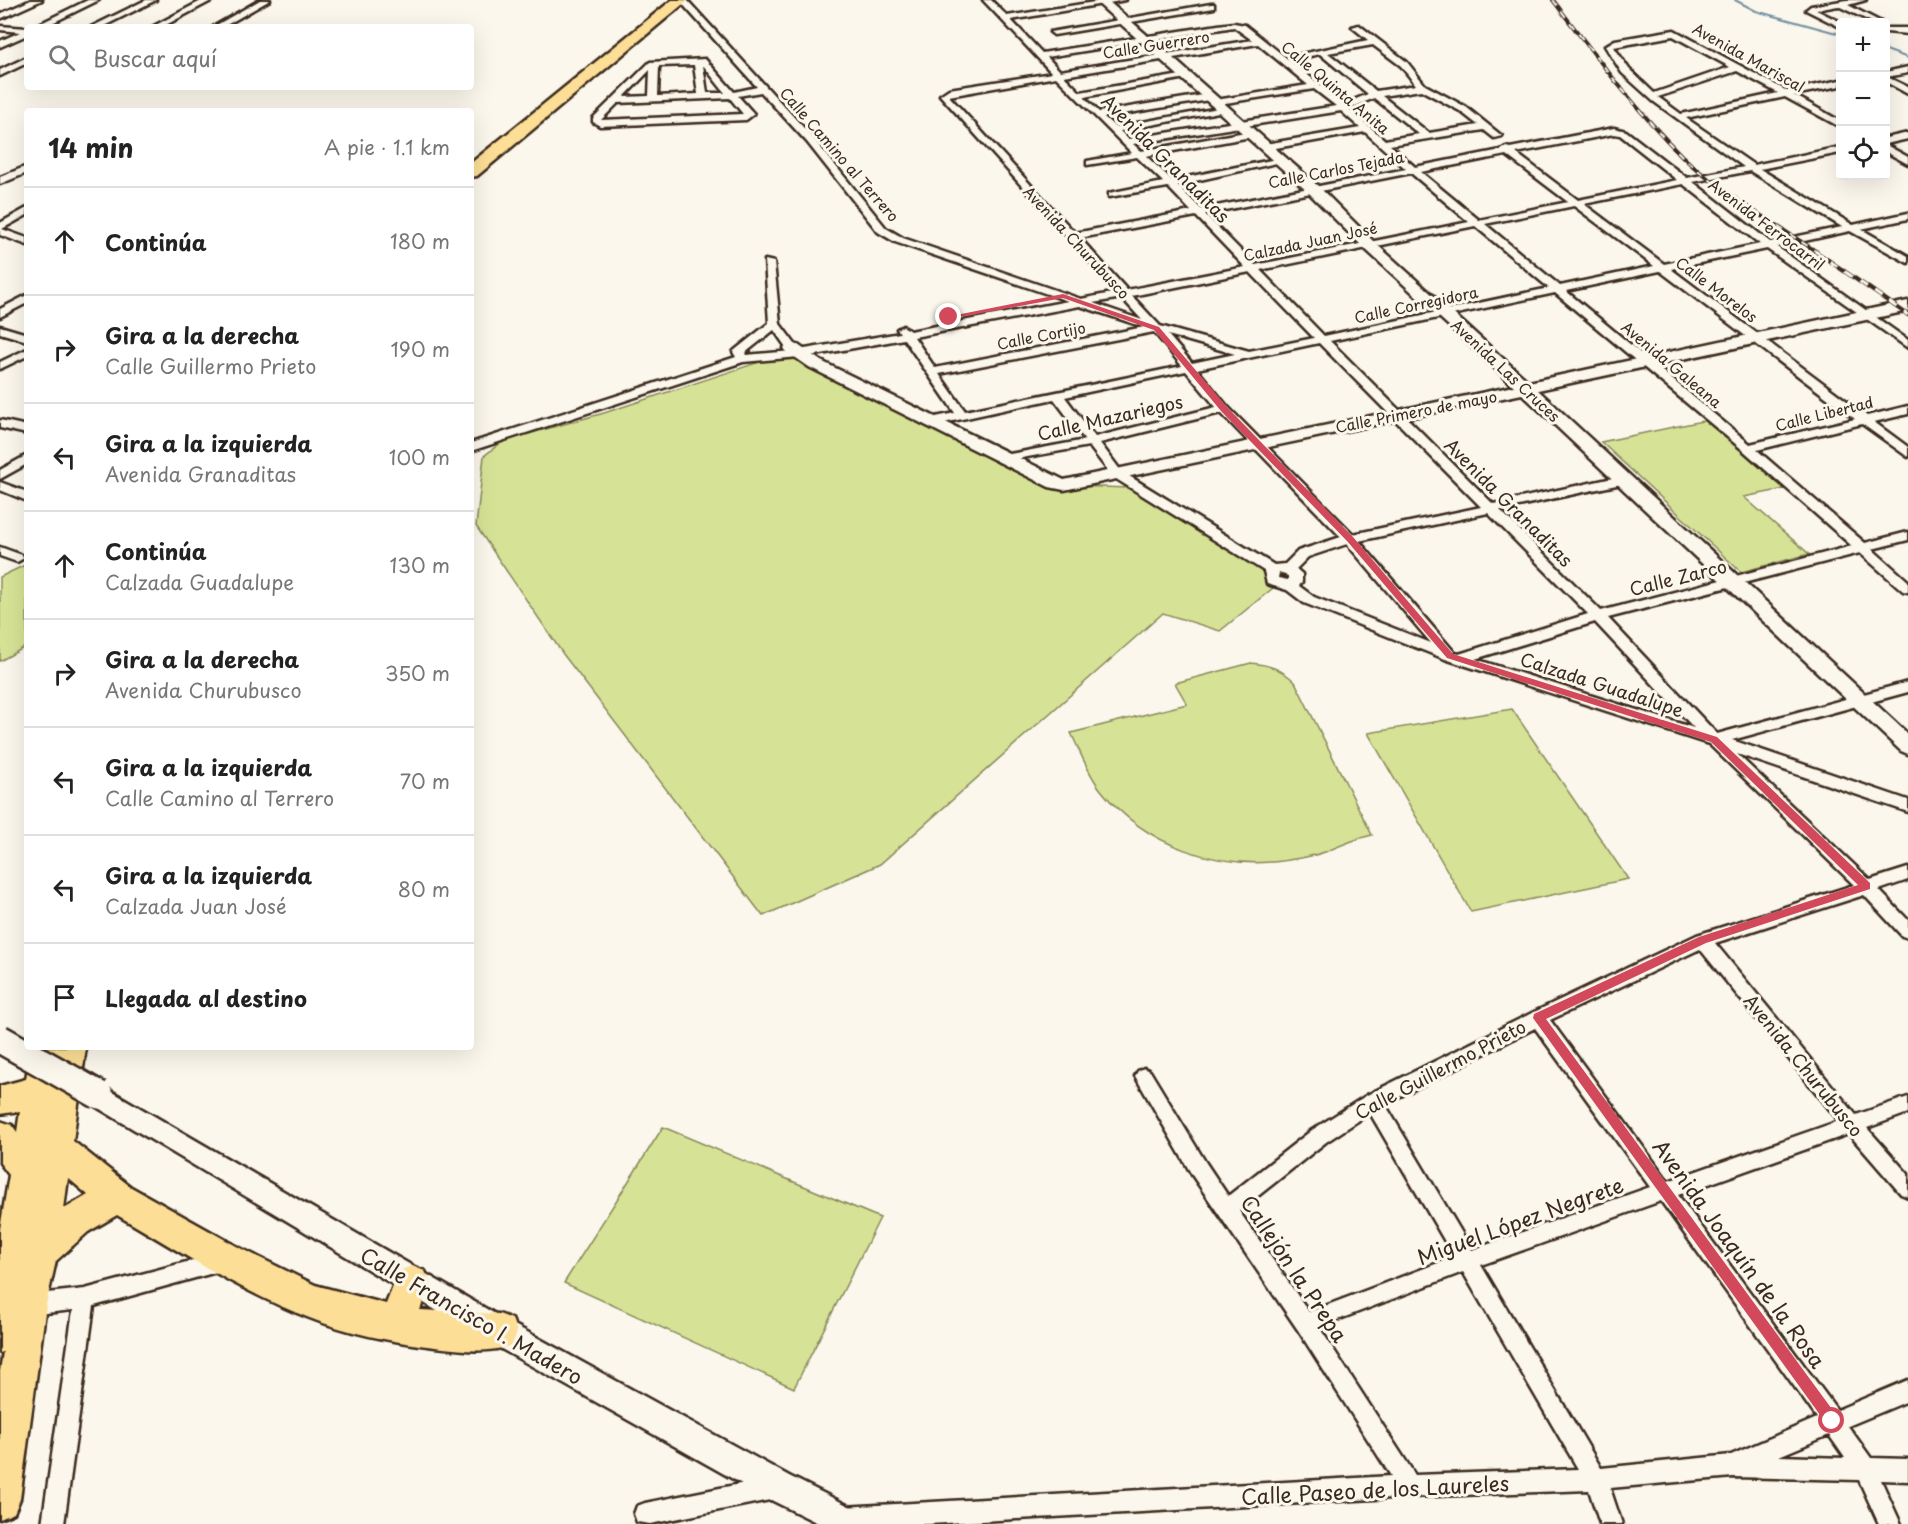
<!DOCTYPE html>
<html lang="es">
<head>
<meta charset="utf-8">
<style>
  body { margin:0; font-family:"Playpen Sans",sans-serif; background:#f6f6f6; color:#222 }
  .controls { position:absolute; right:18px; top:18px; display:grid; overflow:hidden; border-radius:6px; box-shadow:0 6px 24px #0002 }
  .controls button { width:54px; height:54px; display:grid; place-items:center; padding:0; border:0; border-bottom:2px solid #e0e0e0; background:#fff; color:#222; font:30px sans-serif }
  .stop { position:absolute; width:18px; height:18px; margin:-14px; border:4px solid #d1495b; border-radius:50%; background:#fff }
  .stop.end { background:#d1495b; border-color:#fff; box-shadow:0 2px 6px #0008 }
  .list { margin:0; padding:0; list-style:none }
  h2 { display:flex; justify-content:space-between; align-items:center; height:78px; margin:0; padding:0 24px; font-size:26px }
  h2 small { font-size:20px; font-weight:400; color:#767676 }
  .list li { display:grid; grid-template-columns:39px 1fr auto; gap:18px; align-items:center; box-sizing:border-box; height:108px; padding:0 24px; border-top:2px solid #e0e0e0 }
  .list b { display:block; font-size:22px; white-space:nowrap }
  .list p { margin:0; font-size:20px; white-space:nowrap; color:#767676 }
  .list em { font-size:20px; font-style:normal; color:#767676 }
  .icon { flex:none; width:33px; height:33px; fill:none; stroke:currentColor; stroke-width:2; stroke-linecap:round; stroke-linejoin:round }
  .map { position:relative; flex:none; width:1908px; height:1524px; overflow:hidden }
  .search { position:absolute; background:#fff; box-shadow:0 6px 24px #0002; left:24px; top:24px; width:450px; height:66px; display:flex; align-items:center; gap:15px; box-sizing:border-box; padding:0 21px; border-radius:6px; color:#767676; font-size:22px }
  .panel { position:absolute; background:#fff; box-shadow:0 6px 24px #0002; left:24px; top:108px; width:450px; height:942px; border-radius:6px }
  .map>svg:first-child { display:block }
</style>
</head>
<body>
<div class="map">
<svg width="1908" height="1524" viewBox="0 0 1908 1524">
  <rect width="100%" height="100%" fill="#fbf7ec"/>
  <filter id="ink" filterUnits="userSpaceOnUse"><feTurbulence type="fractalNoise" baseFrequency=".0167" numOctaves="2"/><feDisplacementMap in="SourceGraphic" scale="12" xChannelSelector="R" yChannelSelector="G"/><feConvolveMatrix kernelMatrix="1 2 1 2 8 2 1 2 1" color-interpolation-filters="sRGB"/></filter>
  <g filter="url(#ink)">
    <g fill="#d6e396" stroke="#88865a" stroke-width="1.5">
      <polygon points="775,357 813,357 1072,486 1130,488 1198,530 1264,567 1273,588 1220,631 1163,613 880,864 763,916 563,654 476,526 484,456 503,441 604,413"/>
      <polygon points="1712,419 1794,487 1744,497 1809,554 1741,572 1601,442"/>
      <polygon points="27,564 27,646 0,661 0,577"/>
      <path d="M1251,663C1270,665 1282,669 1295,682L1372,835C1355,839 1341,845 1325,852C1314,856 1301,858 1289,860C1219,871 1145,846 1101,790C1088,774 1080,751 1071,733L1187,704L1175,683Z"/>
      <polygon points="1512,709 1628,879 1471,912 1368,733"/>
      <polygon points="663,1127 880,1218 794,1388 564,1283"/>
    </g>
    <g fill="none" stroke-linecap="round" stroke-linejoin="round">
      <g stroke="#7591a3" stroke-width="2">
        <polyline points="1735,0 1756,11 1840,34"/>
        <polyline points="1886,50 1908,58"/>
      </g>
      <defs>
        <g id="street">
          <polygon points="31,0 42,0 0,19 0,14"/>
          <polygon points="88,0 99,0 44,27 33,27"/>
          <polygon points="146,0 156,0 102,27 91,27"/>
          <polygon points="203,0 213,0 162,27 152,27"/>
          <polygon points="260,0 270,0 223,27 213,27"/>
          <path d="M679,0H687L813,138L886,228L903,238L1081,299L1117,292L940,95L949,89L1052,73L983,0H991L1007,16L1107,0H1126L1011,20L1042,53L1218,25L1234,23L1245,25L1344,104L1368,94L1320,54L1296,59L1292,56L1368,40L1352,27L1359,25L1407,62L1425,85L1466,107L1502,136L1494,138L1484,130L1390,145L1415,167L1501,150L1506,147L1510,148L1614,128L1626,131L1687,178L1744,167L1653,101L1622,73L1605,46L1615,40L1674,30L1787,91L1840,80V86L1794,95L1840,121V127L1785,97L1686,118L1754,165L1840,147V153L1760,169L1853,225L1908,213V219L1861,229L1908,256V263L1850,231L1777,247L1908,340V348L1767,249L1671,269L1867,416L1908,406V414L1874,422L1908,447V457L1862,424L1757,450L1865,543L1908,532V540L1872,549L1908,581V592L1903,591L1860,553L1608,618L1717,734L1908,682V692L1732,740L1908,800V812L1737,754L1870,880L1908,868V880L1879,890L1908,920V938L1902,936L1864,895L1715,943L1856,1115L1908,1097V1113L1867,1128L1908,1174V1197L1901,1194L1849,1134L1678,1195L1837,1410L1908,1380V1401L1848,1426L1871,1458L1908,1459V1481L1881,1480L1901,1524H1879L1859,1480L1733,1477L1610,1488L1622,1524H1600L1589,1490L1410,1497L929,1524H823L826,1516L842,1507L1391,1476L1298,1330L1192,1175L1138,1081L1135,1076L1138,1071L1144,1068L1150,1071L1206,1163L1228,1196L1312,1130L1367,1095L1532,1013L1697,935L1854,885L1709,744L1445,659L1304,603L1287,590L1267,584L1264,571L1113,477L1089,446L999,462V456L1085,440L1054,399L930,426L926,425V419L955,413L904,339L810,356L743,362L471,451V443L736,357L733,352L735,350L769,323L765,260L774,262L780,324L798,348L793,351L900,333L897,329L903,326L910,331L1068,301L895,242L878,232L807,142L761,92L738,96L754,114L746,120L600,126L593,122V118L650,62L705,59L734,92L757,87ZM1234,27L1252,40L1060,71L1047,57ZM1673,36L1730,67L1654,93L1629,69L1614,47ZM1258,44L1308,85L1216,100L1213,101V105L1314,89L1336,106L1128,139L1120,131L1229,110L1224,107L1115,127L1104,117L1209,100L1213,97L1209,94L1099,112L1084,97L1191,77L1187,74L1080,92L1064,76ZM1373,45L1401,66L1416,85L1376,91L1328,53ZM694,65L698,94L658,96L659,66ZM703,65L725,93H707ZM650,70L649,96L624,97ZM1737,71L1778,93L1681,114L1658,97ZM1056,77L1132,153L1087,161V165L1137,157L1163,182L1109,193V197L1168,187L1191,211L1075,233L949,96ZM1421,90L1460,111L1478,125L1429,133L1382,96ZM730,98L743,114L601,120L618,103ZM1374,98L1419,134L1385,140L1349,109ZM1341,111L1360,128L1265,144L1260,147L1265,150L1365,132L1406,169L1201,209L1177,185L1286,161L1281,158L1172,180L1146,156L1251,137L1256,134L1251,131L1141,151L1133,144ZM1614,134L1620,135L1677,180L1578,200L1516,153ZM1506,155L1568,202L1479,220L1421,172ZM1750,171L1842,227L1770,242L1693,182ZM1411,173L1469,222L1255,265L1205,214ZM1683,184L1760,244L1664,264L1584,204ZM1574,206L1654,266L1560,286L1485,224ZM1196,216L1245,267L1127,290L1080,238ZM1475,226L1549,288L1324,336L1260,270ZM1660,271L1855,419L1750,444L1566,291ZM1250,272L1314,338L1249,351L1160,326L1132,296ZM1555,293L1744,451L1852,546L1601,611L1500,510L1626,483L1628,480L1626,477L1622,476L1493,504L1330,341ZM1122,298L1142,320L1093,303ZM1080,306L1144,327L935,368L914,337ZM774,330L788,350L792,351L746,355L745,353ZM1154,332L1182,366L965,411L939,374ZM1168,335L1235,354L1192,363ZM1319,343L1481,507L1353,534L1228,407L1197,369ZM1186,371L1216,407L1095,437L1065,397ZM1221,413L1341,537L1298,551L1285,564L1274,565L1121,471L1100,443ZM1488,513L1588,614L1459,654L1455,653L1359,541ZM1347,544L1431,643L1314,597L1299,586L1302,582V574L1296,569L1308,557ZM1279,573L1288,576V580L1278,578ZM1595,622L1694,728L1475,659ZM1700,949L1839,1121L1668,1181L1550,1020ZM1535,1028L1650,1187L1472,1250L1385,1104ZM1370,1113L1454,1257L1309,1312L1239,1211L1326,1142ZM1661,1201L1817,1418L1731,1455L1601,1468L1481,1265ZM1463,1272L1578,1469L1415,1475L1319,1327ZM1829,1435L1845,1458L1779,1456Z"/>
          <polygon points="1847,0 1866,0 1848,5 1881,22 1872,22 1838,6 1816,10 1841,22 1840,27 1806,10 1811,6"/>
          <polygon points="1211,4 1214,4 1214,8 1054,35 1050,32"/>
          <polygon points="0,26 27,28 27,35 0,47 0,41 20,32 0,30"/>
          <polygon points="1886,28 1908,28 1908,34 1886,32"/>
          <polygon points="27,57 27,63 0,76 0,70"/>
          <polygon points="1908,67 1908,73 1887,77 1908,87 1908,94 1886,82 1886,72"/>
          <polygon points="1908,133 1908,139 1886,144 1886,138"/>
          <polygon points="1886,145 1908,157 1908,164 1886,152"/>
          <polygon points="27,166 27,173 0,184 0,177"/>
          <polygon points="27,208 27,215 2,229 27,238 27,245 0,235 0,223"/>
          <polygon points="27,295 27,303 0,317 0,309"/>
          <polygon points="0,326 27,334 27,341 0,333"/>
          <polygon points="27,349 27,356 0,369 0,362"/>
          <polygon points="0,420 27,426 27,434 0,428"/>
          <polygon points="27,455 27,464 0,479 0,470"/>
          <polygon points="0,482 27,492 27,501 0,490"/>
          <polygon points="0,547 22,555 24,558 17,562 0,556"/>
          <polygon points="224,1252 231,1254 234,1261 231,1268 94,1306 64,1524 42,1524 73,1310 28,1315 21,1312 18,1305 21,1298 28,1295 85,1289"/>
          <polygon points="775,1477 783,1480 786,1488 783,1496 775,1499 650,1524 637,1522 634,1514 637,1506 645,1503"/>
        </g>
        <g id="secondary">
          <polygon points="1094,0 1107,0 1318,186 1373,241 1529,382 1908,301 1908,311 1538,390 1908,734 1908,754 1901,751 1522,394 1064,490 1049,487 809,367 786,351 784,348 786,345 798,345 821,361 1064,480 1514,386 1363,247 1308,192"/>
          <polygon points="99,1084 509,1322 789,1476 863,1513 867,1524 820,1524 767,1498 489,1342 90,1103 86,1095 90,1087"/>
        </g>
        <g id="highway">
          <polygon points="672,0 688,0 477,176 471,177 471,163"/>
          <path d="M31,1047H86L73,1141L131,1187L240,1248L315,1285L386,1304L399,1271L412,1266L425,1271L430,1283L420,1310L499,1314L512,1319L517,1332L512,1345C489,1354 460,1350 435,1347C392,1342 347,1333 307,1317C240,1291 179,1251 117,1215L88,1232L56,1261L46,1305L20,1499L14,1513L0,1519V1371L3,1352L0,1353V1229L9,1175L0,1163V1121L12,1125L17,1132L20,1111L0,1114V1086L26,1079ZM68,1178L88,1195L64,1209Z"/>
        </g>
      </defs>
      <use href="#street" stroke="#3b2a1e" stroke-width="5"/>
      <use href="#secondary" stroke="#3b2a1e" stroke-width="5"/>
      <use href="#highway" stroke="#3b2a1e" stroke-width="5"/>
      <use href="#street" fill="#fbf7ec" fill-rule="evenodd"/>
      <use href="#secondary" fill="#fbf7ec" fill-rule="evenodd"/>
      <use href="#highway" fill="#fcde96" fill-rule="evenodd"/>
      <defs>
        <path id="rail-far1" d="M1553,0C1594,54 1634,108 1682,156C1718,191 1775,224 1817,252"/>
        <polyline id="rail" points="1815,251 1908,315"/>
      </defs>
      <use href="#rail-far1" stroke="#3b2a1e" stroke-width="4"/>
      <use href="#rail" stroke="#3b2a1e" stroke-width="4.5"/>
      <use href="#rail-far1" stroke="#fbf7ec" stroke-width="2" stroke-dasharray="7" stroke-linecap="butt"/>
      <use href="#rail" stroke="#fbf7ec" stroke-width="3" stroke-dasharray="9" stroke-linecap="butt"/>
      <defs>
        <polyline id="secondary-bridge" points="0,1039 99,1095"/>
      </defs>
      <use href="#secondary-bridge" stroke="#3b2a1e" stroke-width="32" stroke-linecap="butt"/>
      <use href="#secondary-bridge" stroke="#fbf7ec" stroke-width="27"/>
    </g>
  </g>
  <polygon fill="#d1495b" points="1063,294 1159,327 1227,407 1353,537 1453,654 1717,737 1870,883 1870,889 1706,943 1546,1019 1837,1416 1839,1421 1837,1426 1832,1428 1828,1426 1533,1018 1534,1014 1699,937 1858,885 1711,742 1447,658 1347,541 1221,411 1154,330 1063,298 949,319 946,317"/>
  <g text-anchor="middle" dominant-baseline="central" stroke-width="6" stroke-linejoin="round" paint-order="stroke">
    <g font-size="15" fill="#3b2a1e" stroke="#fbf7ec">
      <text transform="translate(1156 44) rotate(-9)">Calle Guerrero</text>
      <text transform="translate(1749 57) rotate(29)">Avenida Mariscal</text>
      <text transform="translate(1336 87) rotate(40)">Calle Quinta Anita</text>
      <text transform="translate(840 154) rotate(49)">Calle Camino al Terrero</text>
      <text transform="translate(1336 169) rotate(-11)">Calle Carlos Tejada</text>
      <text transform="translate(1767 224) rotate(37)">Avenida Ferrocarril</text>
      <text transform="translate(1310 241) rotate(-12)">Calzada Juan José</text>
      <text transform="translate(1077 242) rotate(47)">Avenida Churubusco</text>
      <text transform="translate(1717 289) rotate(37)">Calle Morelos</text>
      <text transform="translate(1416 304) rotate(-12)">Calle Corregidora</text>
      <text transform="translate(1041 335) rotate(-11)">Calle Cortijo</text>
      <text transform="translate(1672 364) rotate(40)">Avenida Galeana</text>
      <text transform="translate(1506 370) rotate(43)">Avenida Las Cruces</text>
      <text transform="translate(1416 411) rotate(-11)">Calle Primero de mayo</text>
      <text transform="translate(1824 413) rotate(-14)">Calle Libertad</text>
    </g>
    <g font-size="18" fill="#3b2a1e" stroke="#fbf7ec">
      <text transform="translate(1166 158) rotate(45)">Avenida Granaditas</text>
      <text transform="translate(1110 417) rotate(-13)">Calle Mazariegos</text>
      <text transform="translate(1509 502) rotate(45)">Avenida Granaditas</text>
      <text transform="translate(1678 577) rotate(-14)">Calle Zarco</text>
      <text transform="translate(1602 684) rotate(18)">Calzada Guadalupe</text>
      <text transform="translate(1804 1065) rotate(51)">Avenida Churubusco</text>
      <text transform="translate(1440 1069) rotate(-28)">Calle Guillermo Prieto</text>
    </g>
    <g font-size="21" fill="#3b2a1e" stroke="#fbf7ec">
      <text transform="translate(1520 1220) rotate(-20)">Miguel López Negrete</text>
      <text transform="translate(1740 1253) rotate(54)">Avenida Joaquín de la Rosa</text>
      <text transform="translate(1295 1268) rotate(56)">Callejón la Prepa</text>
      <text transform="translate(472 1315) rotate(30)">Calle Francisco I. Madero</text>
      <text transform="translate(1375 1489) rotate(-3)">Calle Paseo de los Laureles</text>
    </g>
  </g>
</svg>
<div class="controls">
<button>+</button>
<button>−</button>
<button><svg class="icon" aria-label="locate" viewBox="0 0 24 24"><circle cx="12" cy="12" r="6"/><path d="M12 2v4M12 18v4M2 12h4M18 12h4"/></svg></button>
</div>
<div class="stop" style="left:1832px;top:1421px"></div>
<div class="stop end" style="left:949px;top:317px"></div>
<div class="search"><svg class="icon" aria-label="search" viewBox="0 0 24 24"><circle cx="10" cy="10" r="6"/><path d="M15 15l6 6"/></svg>Buscar aquí</div>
<section class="panel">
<h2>14 min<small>A pie · 1.1 km</small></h2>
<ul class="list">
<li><svg class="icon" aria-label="ahead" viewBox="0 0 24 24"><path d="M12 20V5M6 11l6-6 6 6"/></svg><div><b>Continúa</b></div><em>180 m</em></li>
<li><svg class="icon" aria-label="right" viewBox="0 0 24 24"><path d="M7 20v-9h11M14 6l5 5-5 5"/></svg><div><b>Gira a la derecha</b><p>Calle Guillermo Prieto</p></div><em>190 m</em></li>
<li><svg class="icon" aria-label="left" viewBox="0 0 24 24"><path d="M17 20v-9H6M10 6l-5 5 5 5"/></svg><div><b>Gira a la izquierda</b><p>Avenida Granaditas</p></div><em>100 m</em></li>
<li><svg class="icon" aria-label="ahead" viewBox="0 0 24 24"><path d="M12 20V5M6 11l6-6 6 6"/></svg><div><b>Continúa</b><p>Calzada Guadalupe</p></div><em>130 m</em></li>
<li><svg class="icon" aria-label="right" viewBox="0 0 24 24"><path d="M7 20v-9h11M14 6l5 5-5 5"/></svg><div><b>Gira a la derecha</b><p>Avenida Churubusco</p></div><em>350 m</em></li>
<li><svg class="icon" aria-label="left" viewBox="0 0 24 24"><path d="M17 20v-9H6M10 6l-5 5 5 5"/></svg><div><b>Gira a la izquierda</b><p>Calle Camino al Terrero</p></div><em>70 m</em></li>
<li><svg class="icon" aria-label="left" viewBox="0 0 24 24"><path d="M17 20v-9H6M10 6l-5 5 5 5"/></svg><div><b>Gira a la izquierda</b><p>Calzada Juan José</p></div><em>80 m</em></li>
<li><svg class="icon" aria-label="arrive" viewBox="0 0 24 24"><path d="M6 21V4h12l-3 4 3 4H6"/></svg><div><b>Llegada al destino</b></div></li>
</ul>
</section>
</div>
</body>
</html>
